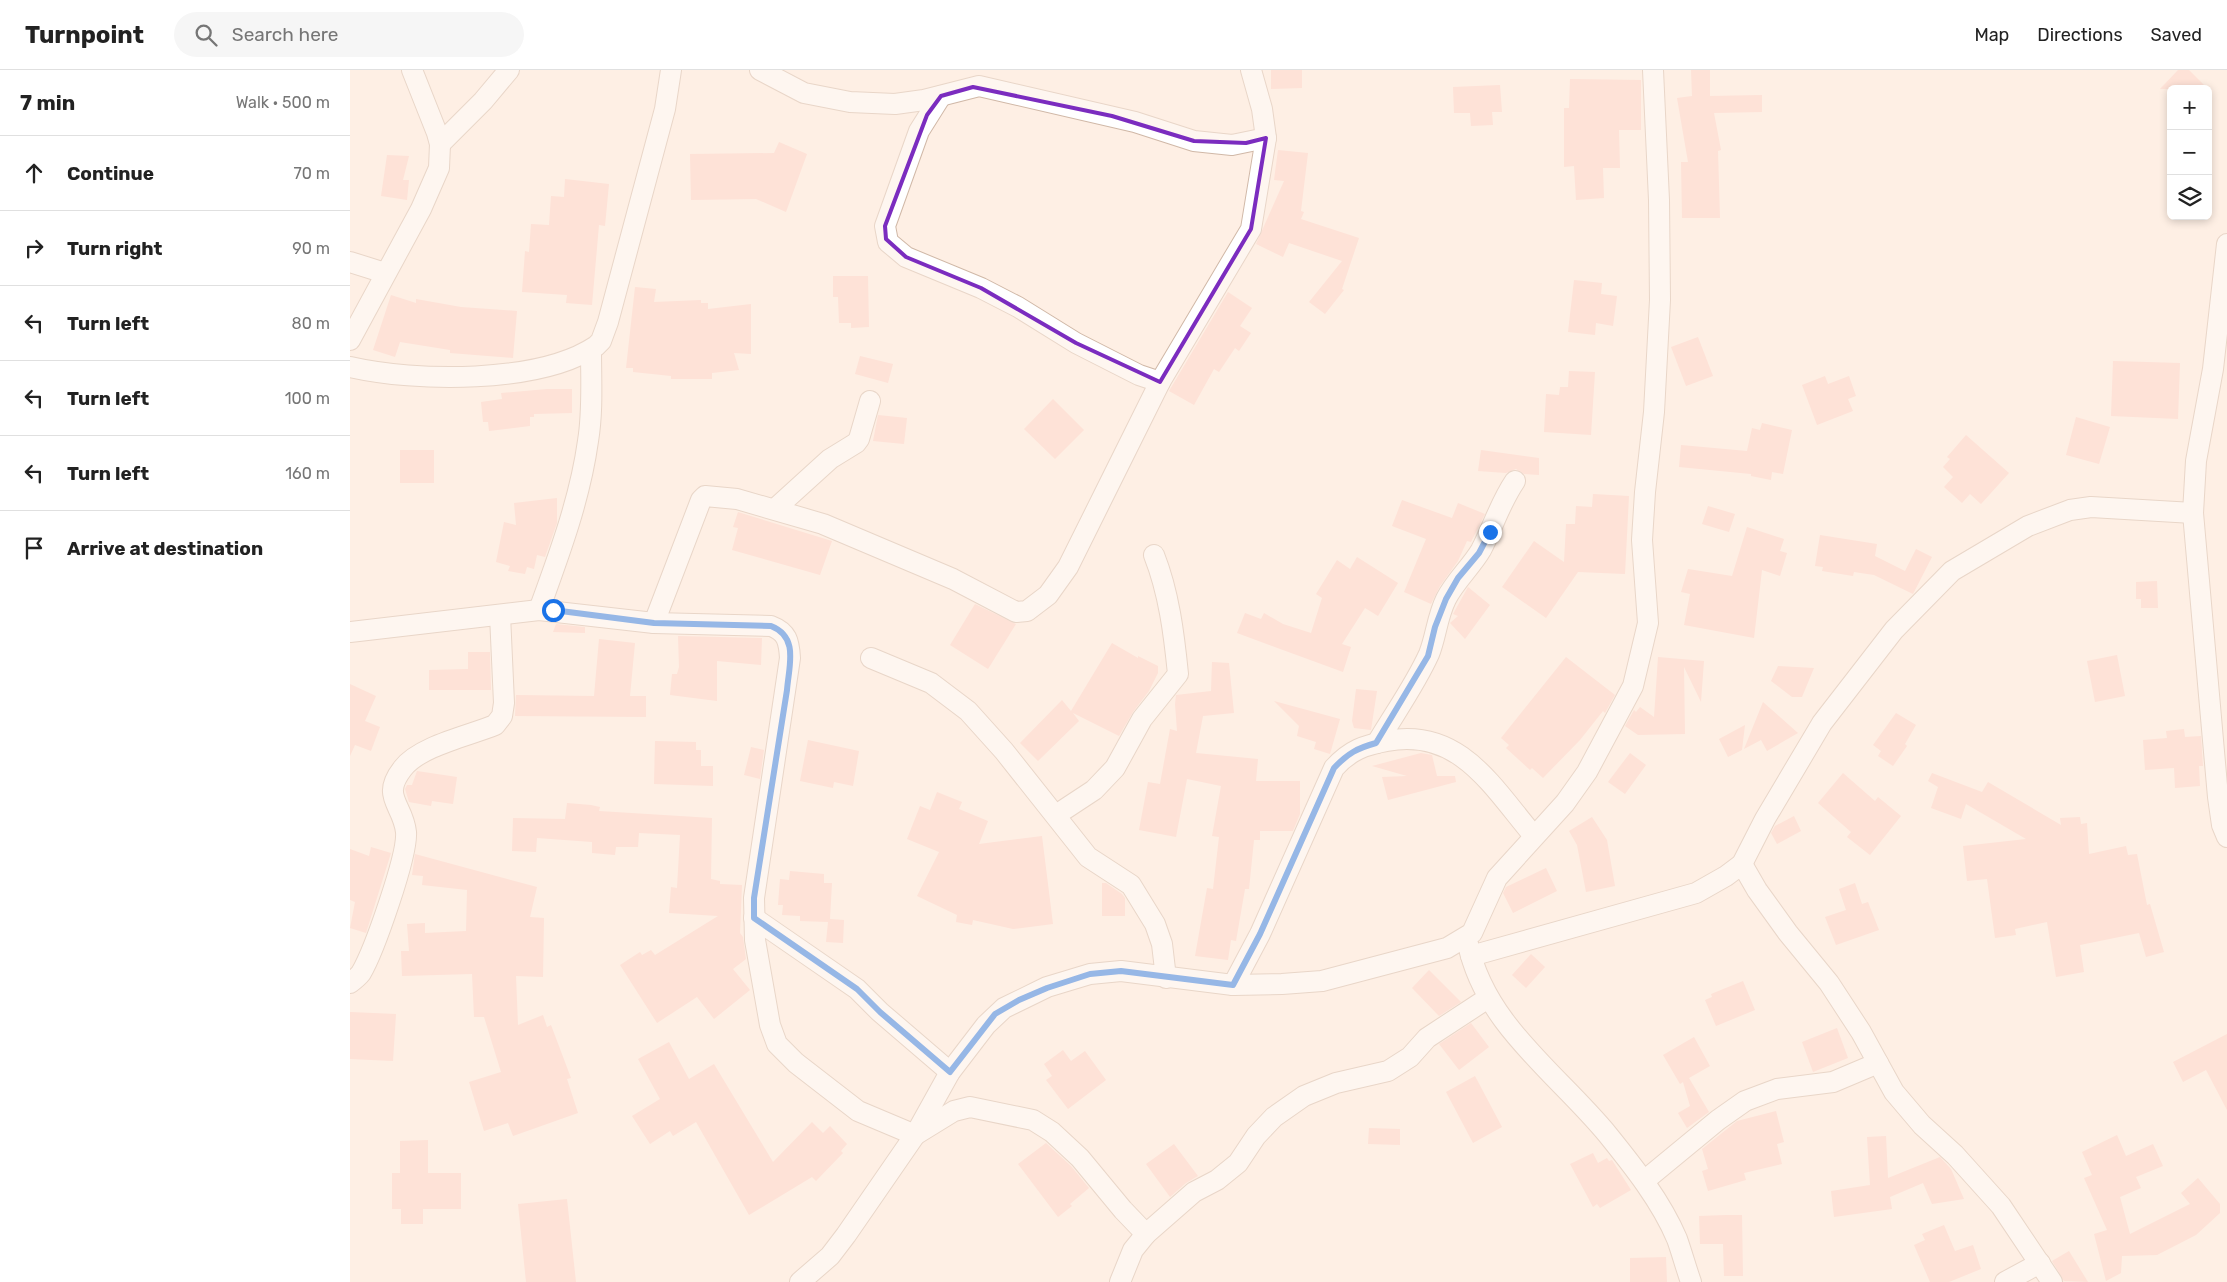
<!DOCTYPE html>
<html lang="en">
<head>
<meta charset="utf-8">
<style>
  body { margin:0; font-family:Rubik,sans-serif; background:#f6f6f6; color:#222 }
  .controls { position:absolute; right:15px; top:15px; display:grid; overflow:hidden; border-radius:8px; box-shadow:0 2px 8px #0003 }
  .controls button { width:45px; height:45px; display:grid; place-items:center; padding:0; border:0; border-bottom:1px solid #e0e0e0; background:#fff; color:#222; font:25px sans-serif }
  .stop { position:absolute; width:15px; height:15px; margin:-11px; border:4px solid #1a73e8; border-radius:50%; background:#fff }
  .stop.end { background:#1a73e8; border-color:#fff; box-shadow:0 1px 5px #0008 }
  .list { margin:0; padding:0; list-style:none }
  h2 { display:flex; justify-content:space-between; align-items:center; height:65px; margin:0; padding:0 20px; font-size:21px }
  h2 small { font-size:16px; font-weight:400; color:#767676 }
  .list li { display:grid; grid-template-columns:32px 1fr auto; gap:15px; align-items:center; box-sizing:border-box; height:75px; padding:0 20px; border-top:1px solid #e0e0e0 }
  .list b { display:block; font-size:19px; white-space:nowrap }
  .list em { font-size:16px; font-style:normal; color:#767676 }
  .icon { flex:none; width:28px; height:28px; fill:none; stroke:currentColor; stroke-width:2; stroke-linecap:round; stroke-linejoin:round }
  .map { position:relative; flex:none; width:1877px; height:1212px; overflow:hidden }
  header { display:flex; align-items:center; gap:30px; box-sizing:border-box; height:70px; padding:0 25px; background:#fff; border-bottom:1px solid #e0e0e0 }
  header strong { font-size:24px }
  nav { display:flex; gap:28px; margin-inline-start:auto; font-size:18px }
  .search { width:350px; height:45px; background:#f6f6f6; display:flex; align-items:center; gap:12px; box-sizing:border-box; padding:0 18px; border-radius:28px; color:#767676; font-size:19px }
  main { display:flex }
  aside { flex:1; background:#fff }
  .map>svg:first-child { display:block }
</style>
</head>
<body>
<header>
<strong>Turnpoint</strong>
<div class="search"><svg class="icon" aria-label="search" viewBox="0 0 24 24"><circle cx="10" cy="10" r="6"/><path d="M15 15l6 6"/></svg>Search here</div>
<nav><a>Map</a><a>Directions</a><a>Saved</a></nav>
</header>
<main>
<aside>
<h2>7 min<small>Walk · 500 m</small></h2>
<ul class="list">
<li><svg class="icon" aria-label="ahead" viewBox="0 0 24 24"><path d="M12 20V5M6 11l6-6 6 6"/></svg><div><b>Continue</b></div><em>70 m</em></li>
<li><svg class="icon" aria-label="right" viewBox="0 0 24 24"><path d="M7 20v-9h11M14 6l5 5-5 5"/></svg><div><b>Turn right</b></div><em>90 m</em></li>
<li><svg class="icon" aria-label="left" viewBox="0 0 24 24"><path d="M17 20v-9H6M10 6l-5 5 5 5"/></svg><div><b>Turn left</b></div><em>80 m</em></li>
<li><svg class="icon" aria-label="left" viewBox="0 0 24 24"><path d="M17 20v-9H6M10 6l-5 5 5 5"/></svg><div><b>Turn left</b></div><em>100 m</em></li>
<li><svg class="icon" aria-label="left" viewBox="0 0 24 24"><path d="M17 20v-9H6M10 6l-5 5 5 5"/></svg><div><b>Turn left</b></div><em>160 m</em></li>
<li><svg class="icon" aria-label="arrive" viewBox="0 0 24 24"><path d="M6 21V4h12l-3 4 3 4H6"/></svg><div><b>Arrive at destination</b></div></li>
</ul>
</aside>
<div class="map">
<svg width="1877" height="1212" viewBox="0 0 1877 1212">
  <rect width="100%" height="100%" fill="#feefe4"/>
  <g fill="#fed2c8">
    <polygon points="921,0 952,0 952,18 921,19"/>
    <polygon points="1341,0 1360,0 1360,26 1412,25 1412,42 1364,43 1371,80 1368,81 1370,148 1332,148 1331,92 1338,92 1327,28 1342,26"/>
    <polygon points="1828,0 1839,0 1858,19 1810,19"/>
    <polygon points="1220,9 1291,10 1291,60 1269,60 1270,98 1253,98 1254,128 1226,130 1224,96 1214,97 1214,38 1219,38"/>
    <polygon points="1150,15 1152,42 1142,42 1143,55 1121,56 1120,43 1104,43 1103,17"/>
    <polygon points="429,72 457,84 436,142 406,129 341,130 340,84 424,83"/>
    <polygon points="928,80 958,83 951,141 954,142 951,149 1009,168 992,219 994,220 975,244 959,232 992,191 939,173 933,187 906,174 934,111 924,110"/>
    <polygon points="37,85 59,86 53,110 59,110 57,130 31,126"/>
    <polygon points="215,109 259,114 255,156 249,155 242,235 216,233 217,225 172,222 175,181 179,182 181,154 199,155 201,126 214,127"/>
    <polygon points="483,206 518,206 519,257 501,258 501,253 489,253 488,227 483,227"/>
    <polygon points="1224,210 1252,213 1251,224 1267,226 1263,256 1246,253 1245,265 1218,262"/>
    <polygon points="285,217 306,219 304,232 351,230 351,233 358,233 358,239 401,234 401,284 384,283 389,300 362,303 362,309 321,309 321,306 283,302 283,298 276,298"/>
    <polygon points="878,222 902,238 890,256 901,263 889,281 885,278 869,302 864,299 844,335 819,321"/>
    <polygon points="41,225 66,233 66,229 111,237 167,241 163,288 100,283 100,280 50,272 45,287 23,280"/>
    <polygon points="1348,267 1363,306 1336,316 1321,277"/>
    <polygon points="510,286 543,294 538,313 505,304"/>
    <polygon points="1763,291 1830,293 1828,349 1761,346"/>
    <polygon points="1219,301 1245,302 1241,365 1194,362 1196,324 1209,325 1210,317 1218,317"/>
    <polygon points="1475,306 1478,314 1499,306 1506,326 1498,329 1503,341 1467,355 1452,315"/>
    <polygon points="197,319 222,319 222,343 184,344 184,347 180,347 180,356 139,361 138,352 133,352 131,332 152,329 151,323"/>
    <polygon points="703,329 734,360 705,389 674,359"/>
    <polygon points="528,345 557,348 554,374 523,371"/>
    <polygon points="1726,347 1760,357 1749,394 1716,385"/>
    <polygon points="1412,353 1442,360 1433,404 1422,402 1421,410 1401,406 1401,404 1329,397 1331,375 1397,381 1402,358 1410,360"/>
    <polygon points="1616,365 1659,403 1631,434 1620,424 1612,433 1594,417 1603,407 1593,397 1600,389 1597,387"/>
    <rect x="50" y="380" width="34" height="33"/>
    <polygon points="1131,380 1189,388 1189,405 1174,404 1166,399 1156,403 1128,401"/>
    <polygon points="1243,424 1279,426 1275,504 1228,502 1196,548 1152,517 1184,471 1214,492 1216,454 1225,454 1226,436 1242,437"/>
    <polygon points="207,428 207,453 195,487 187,485 184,499 177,497 175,504 158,501 160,496 146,492 154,452 166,455 164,433"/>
    <polygon points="1052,430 1102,448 1108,433 1135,444 1121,472 1117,471 1108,491 1090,516 1081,534 1054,522 1076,469 1042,456"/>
    <polygon points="1358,436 1385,444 1379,462 1352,454"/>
    <polygon points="388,442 482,471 470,505 382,480 388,458 383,457"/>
    <polygon points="1397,457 1434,469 1430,481 1437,483 1430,506 1412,500 1404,568 1334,555 1340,524 1331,522 1338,499 1382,506"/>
    <polygon points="1470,465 1527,474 1525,486 1555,501 1566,479 1582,487 1563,524 1524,505 1504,502 1503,506 1472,501 1473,497 1465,496"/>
    <polygon points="1007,487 1048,513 1028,546 1015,538 992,574 1001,577 993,602 887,563 895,543 911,549 914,543 933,554 961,563 972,528 966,524 987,490 1000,499"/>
    <polygon points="1807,511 1808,538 1791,538 1791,529 1786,529 1786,512"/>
    <polygon points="1118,517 1140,535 1115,569 1100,553 1108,546 1103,544"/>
    <polygon points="625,534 666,554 638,599 600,575"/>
    <polygon points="206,554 235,557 235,563 203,562"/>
    <polygon points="328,566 412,568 411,595 367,591 367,631 320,625 322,604 327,604 329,597"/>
    <polygon points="249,569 285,573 280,626 296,626 296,647 165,646 166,625 244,626"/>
    <polygon points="762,573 788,588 788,586 808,596 808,603 799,621 783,642 769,666 723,643 729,651 688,691 670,673 712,630 721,641"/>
    <polygon points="118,582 140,582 141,620 79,620 79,600 118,599"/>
    <polygon points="1767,585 1775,626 1745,632 1737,591"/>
    <polygon points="1216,587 1265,625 1255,643 1253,641 1230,670 1193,708 1182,698 1180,700 1156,678 1159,675 1151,668"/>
    <polygon points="1308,587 1354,591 1351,632 1334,597 1335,664 1288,665 1275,656 1284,640 1286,642 1290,637 1304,647"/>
    <polygon points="862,592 879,593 884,643 853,646 846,683 908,689 906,711 950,711 950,744 943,761 910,761 910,770 904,770 899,819 895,819 886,871 881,870 878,890 845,886 857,818 863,819 869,767 862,766 871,716 837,709 826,767 789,760 798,712 810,714 820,659 827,661 825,634 826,625 861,621"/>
    <polygon points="1428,596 1464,598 1452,627 1442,627 1421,611"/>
    <polygon points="0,614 26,626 15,651 30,657 21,681 5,675 0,686"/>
    <polygon points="1006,619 1027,621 1021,660 1004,658 1002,651"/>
    <polygon points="924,631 990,649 980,684 964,679 966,672 947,666 949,656"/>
    <polygon points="1413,632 1448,663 1417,681 1411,670 1394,679"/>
    <polygon points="1546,643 1566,655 1555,674 1557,676 1543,696 1528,686 1531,681 1523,675"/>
    <polygon points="1395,655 1392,680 1378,687 1369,669"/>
    <polygon points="1834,659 1835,667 1851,666 1853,696 1849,696 1850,716 1825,718 1824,698 1795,700 1793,670 1817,668 1816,661"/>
    <polygon points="458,670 509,681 503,716 484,712 483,718 450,711"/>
    <polygon points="305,671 346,672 346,680 351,680 351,696 363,696 363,716 304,714"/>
    <polygon points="401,677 414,680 410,709 394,705"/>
    <polygon points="1071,683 1082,685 1087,706 1105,706 1106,712 1038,730 1032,707 1057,706 1022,696"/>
    <polygon points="1280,683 1296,695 1275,724 1258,712"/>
    <polygon points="67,701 107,707 103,734 82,731 81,736 59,732 55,719 57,715 62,715"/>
    <polygon points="1493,703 1525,731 1528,727 1551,746 1520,785 1497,767 1501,762 1468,733"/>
    <polygon points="1582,703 1632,722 1638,712 1711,755 1710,748 1730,747 1731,754 1737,753 1739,784 1776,776 1778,785 1787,784 1797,835 1800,834 1814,882 1796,887 1789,863 1730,875 1734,902 1706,907 1697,852 1665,859 1666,865 1645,868 1637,809 1617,811 1613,776 1676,769 1616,734 1611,749 1581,738 1588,717 1578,711"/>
    <polygon points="587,722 612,732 609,739 638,751 629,774 692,766 703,854 663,859 623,850 622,855 606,852 607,845 567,826 589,782 557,769 570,736 580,740"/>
    <polygon points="217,733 241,735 250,737 249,741 362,748 361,809 370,811 370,814 392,815 390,863 393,867 396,889 383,899 400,920 364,949 347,927 307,953 270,895 290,882 292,885 301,880 305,885 368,846 319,843 321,817 327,818 330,765 289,763 288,777 266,777 265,785 242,783 242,772 187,768 186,782 162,781 163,748 215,749"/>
    <polygon points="1444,746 1451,761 1427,774 1421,763 1425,756"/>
    <polygon points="1242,747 1257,770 1265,816 1236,822 1227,775 1219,761"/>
    <polygon points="21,777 41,783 16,863 0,858 5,832 0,830 0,779 19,786"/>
    <polygon points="65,784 187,817 180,847 194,848 193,907 166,906 168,955 193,945 197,957 201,955 221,1008 217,1009 228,1043 163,1066 158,1053 134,1061 119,1012 151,1002 134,947 124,947 122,904 52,906 51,881 59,881 57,854 75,853 75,863 116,861 117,820 72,815 73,806 62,805"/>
    <polygon points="1196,798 1207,821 1163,843 1153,823 1156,817"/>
    <polygon points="440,801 474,804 474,813 482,813 480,849 494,850 493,873 476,872 478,852 450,851 450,846 432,845 433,835 428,835 430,809 439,810"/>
    <polygon points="752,813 756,813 772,824 775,828 775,846 752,846"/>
    <polygon points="1505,813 1512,834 1518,832 1529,860 1486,875 1475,847 1496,840 1489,819"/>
    <polygon points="1181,884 1195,897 1176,918 1162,905"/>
    <polygon points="1079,900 1111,932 1089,946 1062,918"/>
    <polygon points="1393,911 1405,940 1366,956 1355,930 1362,927 1361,924"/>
    <polygon points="0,942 46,944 43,991 0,989"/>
    <polygon points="1121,953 1139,977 1109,1000 1089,974"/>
    <polygon points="1487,958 1498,988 1463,1002 1452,972"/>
    <polygon points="1877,964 1877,1040 1856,1000 1833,1012 1823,992"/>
    <polygon points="1344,967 1360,996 1339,1008 1359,1042 1337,1058 1328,1043 1340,1036 1333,1012 1330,1014 1313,985"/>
    <polygon points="319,972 339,1009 364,994 423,1092 462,1052 473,1063 480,1056 497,1074 491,1081 493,1083 466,1111 462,1107 399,1145 346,1052 323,1066 320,1061 300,1074 282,1046 310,1029 288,989"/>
    <polygon points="713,980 721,991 735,981 756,1010 718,1039 696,1010 702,1006 694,994"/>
    <polygon points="1125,1006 1152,1057 1123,1073 1096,1022"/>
    <polygon points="1426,1041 1434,1072 1427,1074 1432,1094 1394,1103 1396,1110 1358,1121 1352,1101 1358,1099 1352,1079 1387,1051"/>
    <polygon points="1019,1058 1050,1059 1050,1075 1018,1074"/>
    <polygon points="1767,1065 1776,1086 1803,1074 1813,1096 1786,1107 1791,1118 1770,1127 1780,1164 1840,1134 1831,1123 1848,1108 1870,1134 1870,1143 1846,1165 1807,1185 1772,1186 1771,1203 1756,1211 1744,1164 1757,1160 1734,1108 1742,1105 1732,1082"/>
    <polygon points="1536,1066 1538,1108 1590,1087 1601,1099 1614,1129 1582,1134 1573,1113 1540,1127 1542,1139 1484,1147 1481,1121 1520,1115 1517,1067"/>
    <polygon points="78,1070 78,1103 111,1103 111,1139 73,1139 73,1154 51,1154 51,1139 42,1139 42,1103 50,1103 50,1071"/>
    <polygon points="696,1073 721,1096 739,1118 720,1134 722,1136 708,1147 668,1094"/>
    <polygon points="824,1074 848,1106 836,1113 820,1127 796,1094"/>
    <polygon points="1243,1083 1248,1093 1257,1088 1259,1091 1262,1090 1281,1120 1250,1138 1247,1134 1243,1137 1220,1094"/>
    <polygon points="217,1129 226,1212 176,1212 168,1134"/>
    <polygon points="1376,1145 1392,1145 1393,1206 1374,1206 1373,1174 1350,1174 1349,1146"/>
    <polygon points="1594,1155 1605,1181 1623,1175 1631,1199 1599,1212 1580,1212 1564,1175 1575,1170 1572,1164"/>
    <polygon points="1719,1181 1738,1212 1714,1211 1702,1191"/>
    <polygon points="1316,1187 1317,1212 1280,1212 1280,1188"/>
  </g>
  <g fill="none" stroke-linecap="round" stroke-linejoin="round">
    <defs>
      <g id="minor">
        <polyline points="410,0 454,23 500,32 545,34 574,30 629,16 785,52 844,71 882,75 916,68"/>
        <polyline points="591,26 569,61 535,156 538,172 556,187 631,218 668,237 726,273 789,305 810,312"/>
        <polyline points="90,74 133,31 159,0"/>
        <polyline points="1877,174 1863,299 1846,391 1843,443 1868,727 1872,755 1877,767"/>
        <polyline points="0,192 35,203"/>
        <polyline points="0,270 71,139 89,98 90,74 87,63 62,0"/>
        <path d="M0,297C65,312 189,314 246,276L251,271L258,252L315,39L321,0"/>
        <polyline points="425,439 480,389 506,373 509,369 520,331"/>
        <path d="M189,540C209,485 230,429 238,371C243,341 241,310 241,280"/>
        <polyline points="304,553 351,430 355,426 387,429 473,454 603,509 666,542 677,541 698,525 718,497 810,312 901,159 916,68 912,39 901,0"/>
        <path d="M0,562L189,540L304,553L421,556C437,562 439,571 440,588L404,828L405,870L420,955L427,974L446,993L508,1041L565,1065L604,1041L620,1037L683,1050L702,1062L730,1088L773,1140L796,1164"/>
        <polyline points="521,588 581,613 618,641 654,681 738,787 781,815 805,854 812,874 816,908"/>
        <path d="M1027,673C1044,644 1065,615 1079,584C1086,567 1087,547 1096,529C1105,511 1121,497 1131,480C1143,457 1150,433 1165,411"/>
        <path d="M706,745L744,720L765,698L792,649L828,604C824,564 819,523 804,485"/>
        <polyline points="1392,794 1407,820 1438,863 1479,913 1511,962 1544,1022 1572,1055 1605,1085 1651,1136 1702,1212"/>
        <polyline points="404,848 507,919 530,942 600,1002"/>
        <path d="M1118,874C1135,955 1208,1004 1258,1065C1283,1096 1311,1131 1327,1169C1332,1183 1336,1198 1341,1212"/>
        <polyline points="1121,886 1346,823 1376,806 1392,794 1415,749 1472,653 1544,560 1602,501 1678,456 1720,440 1741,437 1843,443"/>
        <path d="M0,913C4,910 8,907 11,903C24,881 58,785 56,762C53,734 30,727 53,698C70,676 118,666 145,655L152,646L154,633L150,545"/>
        <path d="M883,915L910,864L984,698C1000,680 1015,675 1037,671C1110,657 1143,718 1184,766"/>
        <polyline points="1294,1111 1368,1050 1395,1031 1427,1019 1483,1012 1528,993"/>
        <polyline points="450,1212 480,1186 496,1165 565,1065 600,1002 636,955 654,938 697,917 740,904 771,901 883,915 932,914 972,911 1097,878 1122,863 1147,808 1215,733 1237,702 1283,616 1298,553 1292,470 1295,422 1304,342 1310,230 1309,130 1303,0"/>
        <polyline points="770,1212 783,1180 796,1164 844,1122 867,1110 888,1093 906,1066 924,1047 954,1026 986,1013 1038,1001 1060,987 1077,968 1138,928"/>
        <polyline points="1655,1212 1690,1193"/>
      </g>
    </defs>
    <use href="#minor" stroke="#d0b8a7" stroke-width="22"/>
    <use href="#minor" stroke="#fff" stroke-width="20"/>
  </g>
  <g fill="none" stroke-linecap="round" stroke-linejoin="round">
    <path stroke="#1a73e8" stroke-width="6" d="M203,540L304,553L421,556C449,567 439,595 437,620L404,828V848L507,919L530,942L600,1002L645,944L669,930L697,918L740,904L771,901L883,915L910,864L984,698C998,683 1008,678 1026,673L1078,586L1085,557L1096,529L1108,508L1129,483L1140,462"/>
  </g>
  <path d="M0 0H1877V1212H0ZM623,17L762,46L844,71L896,73L916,68L901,159L810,312L726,273L631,218L556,187L536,169L535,156L577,45L591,26Z" fill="#feefe4" fill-opacity=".55" fill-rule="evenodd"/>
  <path fill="none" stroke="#7b2cbf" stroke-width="4" stroke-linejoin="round" d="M623,17L762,46L844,71L896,73L916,68L901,159L810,312L726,273L631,218L556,187L536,169L535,156L577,45L591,26Z"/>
</svg>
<div class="controls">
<button>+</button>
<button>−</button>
<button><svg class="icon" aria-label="layers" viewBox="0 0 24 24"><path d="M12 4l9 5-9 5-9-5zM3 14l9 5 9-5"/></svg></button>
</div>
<div class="stop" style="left:203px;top:540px"></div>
<div class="stop end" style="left:1140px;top:462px"></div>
</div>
</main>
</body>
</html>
